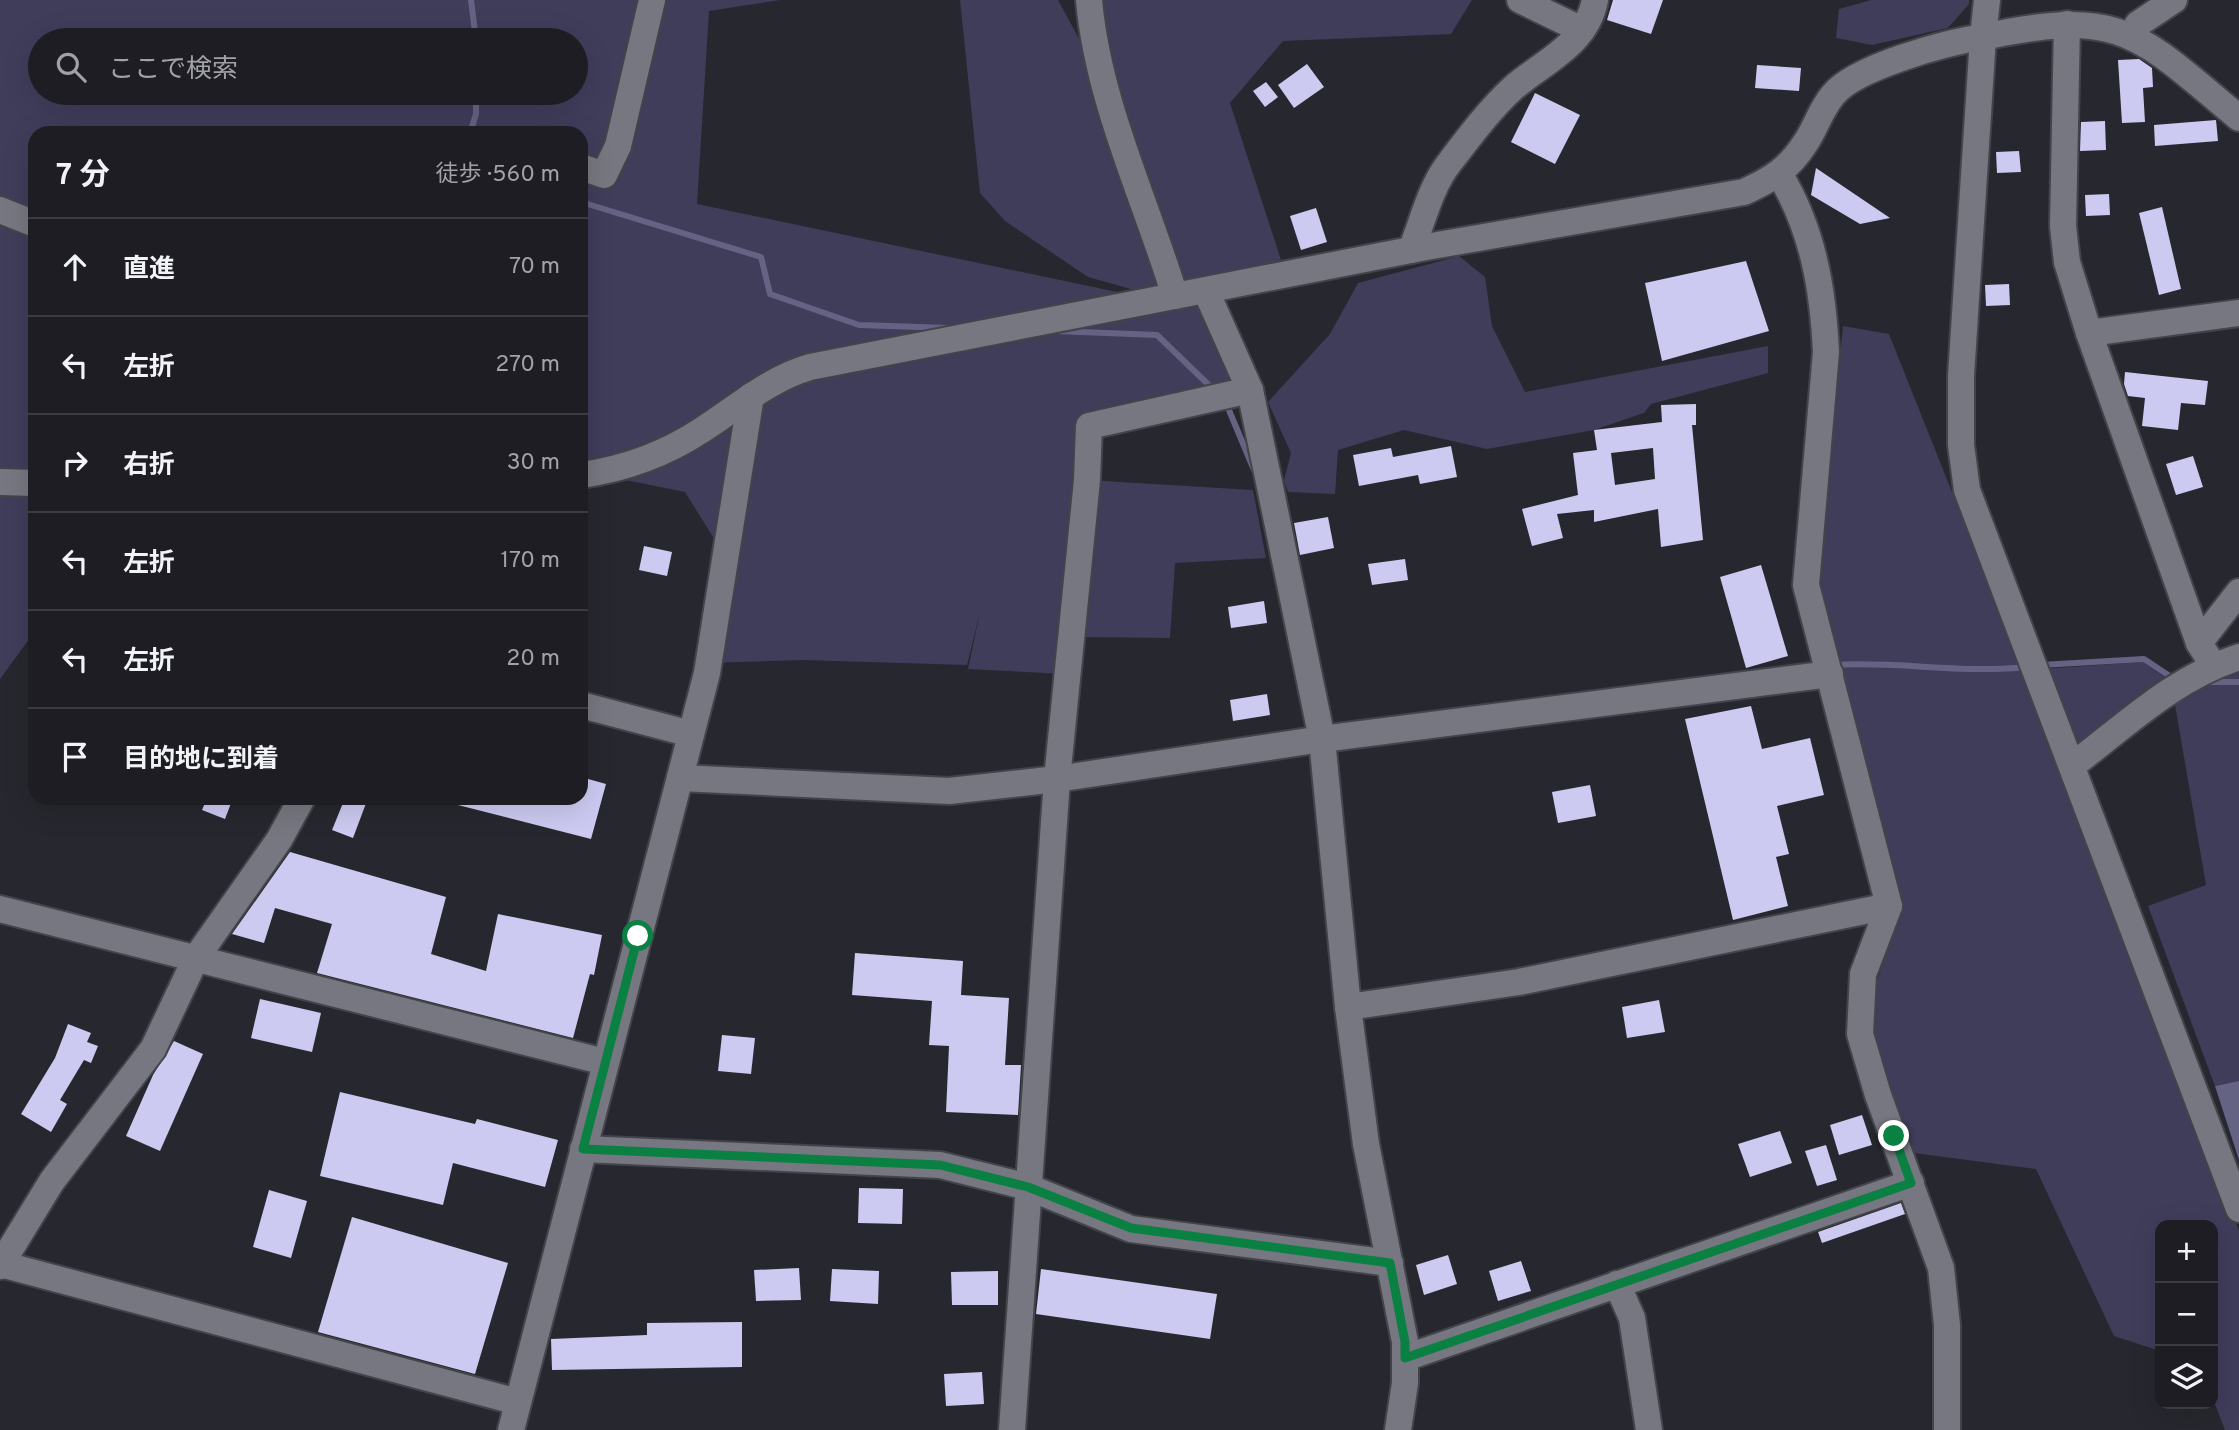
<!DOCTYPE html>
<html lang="ja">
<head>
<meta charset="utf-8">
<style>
  body { margin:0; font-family:Overpass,"Noto Sans JP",sans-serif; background:#2a2a30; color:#f1f3f6 }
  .controls { position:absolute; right:21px; bottom:21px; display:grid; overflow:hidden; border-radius:14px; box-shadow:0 7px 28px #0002 }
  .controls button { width:63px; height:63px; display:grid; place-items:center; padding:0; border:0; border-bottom:2px solid #3b3b41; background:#1d1d23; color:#f1f3f6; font:35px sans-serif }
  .stop { position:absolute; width:21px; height:21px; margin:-16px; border:5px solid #0b8043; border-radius:50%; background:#fff }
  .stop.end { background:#0b8043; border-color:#fff; box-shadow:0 2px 7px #0008 }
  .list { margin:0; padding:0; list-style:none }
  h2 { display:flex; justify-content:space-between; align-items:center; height:91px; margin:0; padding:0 28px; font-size:30px }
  h2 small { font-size:23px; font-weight:400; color:#a0a2a6 }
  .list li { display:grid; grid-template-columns:46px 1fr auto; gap:21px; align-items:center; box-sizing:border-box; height:98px; padding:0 28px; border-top:2px solid #3b3b41 }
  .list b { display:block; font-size:26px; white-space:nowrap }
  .list em { font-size:23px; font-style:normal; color:#a0a2a6 }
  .icon { flex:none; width:38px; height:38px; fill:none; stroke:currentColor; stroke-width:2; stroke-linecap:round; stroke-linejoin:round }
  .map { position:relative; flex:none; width:2239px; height:1430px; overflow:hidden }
  .search { position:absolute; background:#1d1d23; box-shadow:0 7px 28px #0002; left:28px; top:28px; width:560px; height:77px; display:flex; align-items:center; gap:18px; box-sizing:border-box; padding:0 24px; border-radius:38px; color:#a0a2a6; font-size:26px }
  .panel { position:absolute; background:#1d1d23; box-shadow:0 7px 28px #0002; left:28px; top:126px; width:560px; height:679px; border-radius:21px }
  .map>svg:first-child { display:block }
</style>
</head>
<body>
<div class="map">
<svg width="2239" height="1430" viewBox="0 0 2239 1430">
  <rect width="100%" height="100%" fill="#27272f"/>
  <g fill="#3f3d5a" fill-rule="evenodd">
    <path d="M0,0H780L709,11L697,204L1165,302L1204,299L1238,390L1085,423L1065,674L968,669L980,612L967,665L802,660L709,663L728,561L685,492L581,471V133H35V631L0,679ZM40,40H576V93H40Z"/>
    <polygon points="960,0 1058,0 1101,79 1096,0 1472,0 1451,34 1283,41 1230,103 1283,266 1159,297 1088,277 1005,221 980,193"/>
    <polygon points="1871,0 1969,0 1969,4 1948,28 1872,45 1836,38 1839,9"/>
    <polygon points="1459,256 1485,277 1492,326 1525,392 1768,346 1768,373 1651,404 1644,413 1594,430 1487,449 1404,430 1338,450 1335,494 1288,492 1284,481 1291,453 1268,402 1330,334 1358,283"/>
    <polygon points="1843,326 1889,334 2158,1009 2239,1231 2239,1430 2225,1430 2213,1399 2213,1225 2160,1225 2160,1351 2114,1336 2036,1169 1906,1152 1872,1031 1877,981 1898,918 1818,589"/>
    <polygon points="1087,480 1253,490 1266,558 1175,563 1170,638 1079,637"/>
    <polygon points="2143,662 2169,680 2070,751 2040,669"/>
    <polygon points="2239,668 2239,1081 2215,1086 2148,906 2206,885 2174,699"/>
  </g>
  <polygon fill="#656384" points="2239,1081 2239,1160 2215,1086"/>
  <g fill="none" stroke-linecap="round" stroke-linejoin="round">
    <g stroke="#656384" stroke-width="6">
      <polyline points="471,0 476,40"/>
      <polyline points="470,133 476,114 476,93"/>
      <polyline points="581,202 761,257 770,294 859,325 949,328"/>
      <polyline points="1055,331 1157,335 1214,390"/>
      <polyline points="1226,403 1254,470"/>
      <path d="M1835,665C1898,661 1963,674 2026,667"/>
      <polyline points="2041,665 2144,659 2174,679"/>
      <polyline points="2205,682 2239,682"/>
    </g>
  </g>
  <g fill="#cccaf1" fill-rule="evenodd">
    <polygon points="1613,0 1663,0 1651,34 1607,20"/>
    <polygon points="2139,59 2152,68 2153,87 2143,88 2145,122 2122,123 2118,60"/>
    <polygon points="1307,64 1324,87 1294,108 1278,85"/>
    <polygon points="1757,65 1801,68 1799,91 1755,88"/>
    <polygon points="1266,82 1278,97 1265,107 1253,91"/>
    <polygon points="1535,93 1580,115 1555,164 1511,142"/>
    <polygon points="2216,120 2218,141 2155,146 2154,125"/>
    <polygon points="2105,121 2106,150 2080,151 2081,122"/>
    <polygon points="2019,151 2021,172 1997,173 1996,152"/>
    <polygon points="1816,168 1890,218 1860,224 1811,195"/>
    <polygon points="2109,194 2110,215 2086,216 2085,195"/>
    <polygon points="2162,207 2181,289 2159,295 2139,213"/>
    <polygon points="1316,208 1327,242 1301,250 1290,216"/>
    <polygon points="1746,261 1769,331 1662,361 1645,283"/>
    <polygon points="2009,284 2010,305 1986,306 1985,285"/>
    <polygon points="2125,372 2208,381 2205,405 2181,403 2178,430 2142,426 2145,398 2128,396 2124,384"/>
    <path d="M1696,404V425H1692L1703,540L1661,547L1658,509L1594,522V510L1557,514L1563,538L1532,546L1522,509L1578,495L1573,453L1597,450L1594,430L1662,422L1661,405ZM1653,448L1655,479L1615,485L1611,453Z"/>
    <polygon points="1451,446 1457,477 1420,484 1418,475 1359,486 1353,455 1391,448 1393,457"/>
    <polygon points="2193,456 2203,487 2176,495 2166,464"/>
    <polygon points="1328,517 1334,548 1300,555 1294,523"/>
    <polygon points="644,546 672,552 667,576 639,570"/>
    <polygon points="1405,559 1408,580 1372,585 1368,564"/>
    <polygon points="1761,565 1788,656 1746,668 1720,577"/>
    <polygon points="1264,601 1267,623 1231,628 1228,607"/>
    <polygon points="1267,694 1270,715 1233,721 1230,700"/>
    <polygon points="1751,706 1762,749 1810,738 1824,795 1777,806 1789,854 1776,857 1788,906 1733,920 1685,719"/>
    <polygon points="581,777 606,784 591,839 454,804 455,798 581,798"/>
    <polygon points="1590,785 1596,816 1558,823 1552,792"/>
    <polygon points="207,798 233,798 225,819 202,810"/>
    <polygon points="345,798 368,798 353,838 332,830"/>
    <polygon points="290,852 446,897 431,954 486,971 498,914 602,935 594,975 590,974 573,1038 317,973 332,924 275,908 264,943 232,934"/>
    <polygon points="855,953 963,961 961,995 1009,998 1005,1065 1021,1065 1018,1115 946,1112 949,1046 929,1045 932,1001 852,995"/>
    <polygon points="260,999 321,1013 312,1052 251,1038"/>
    <polygon points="1659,1000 1665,1032 1627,1038 1622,1007"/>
    <polygon points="68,1024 91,1033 87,1042 98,1046 91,1063 84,1060 60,1100 67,1104 51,1132 21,1114 55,1058"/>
    <polygon points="722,1035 755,1038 751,1074 718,1071"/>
    <polygon points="174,1041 203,1054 160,1151 126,1136 153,1075"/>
    <polygon points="340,1092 475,1124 477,1119 558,1140 545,1187 453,1163 443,1205 320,1176"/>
    <polygon points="1862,1115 1872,1145 1839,1155 1830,1125"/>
    <polygon points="1780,1131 1792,1163 1750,1177 1738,1144"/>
    <polygon points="1826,1145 1837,1180 1817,1186 1805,1151"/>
    <polygon points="859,1188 903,1189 902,1224 858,1223"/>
    <polygon points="269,1190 307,1201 291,1258 253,1247"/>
    <polygon points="1901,1203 1905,1214 1822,1243 1818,1232"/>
    <polygon points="352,1217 508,1263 475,1374 318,1332"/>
    <polygon points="1448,1255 1457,1284 1424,1295 1416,1265"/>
    <polygon points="1521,1261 1531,1291 1498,1301 1489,1271"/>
    <polygon points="799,1268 801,1300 756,1301 754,1270"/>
    <polygon points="832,1269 879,1271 878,1304 830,1301"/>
    <polygon points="1041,1269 1217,1294 1210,1339 1036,1314"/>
    <polygon points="998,1271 998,1305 952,1305 951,1272"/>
    <polygon points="742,1322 742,1367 552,1370 551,1339 647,1335 647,1323"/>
    <polygon points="982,1372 984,1404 946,1406 944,1374"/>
  </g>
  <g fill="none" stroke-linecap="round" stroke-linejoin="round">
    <defs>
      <g id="minor">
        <path d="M1089,0C1098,102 1145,198 1175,296"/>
        <polyline points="1520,0 1582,30"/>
        <polyline points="2067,24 2063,226 2067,262 2089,333 2199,643 2213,665"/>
        <polyline points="2131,35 2138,24 2174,0"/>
        <path d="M2239,118C2137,33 2122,7 1983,37L1961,376V445L1967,490L2239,1209"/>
        <polyline points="581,167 604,175 618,146 652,0"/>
        <path d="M1780,175C1813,230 1823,289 1826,352L1806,585L1889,906L1863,974L1860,1034L1878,1095L1941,1268L1947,1325V1430"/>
        <polyline points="0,210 35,224"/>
        <path d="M1411,250C1423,221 1430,187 1450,162C1469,137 1490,109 1513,88C1543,62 1587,44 1595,0"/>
        <polyline points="1206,291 1250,390 1322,739 1348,1007 1366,1144 1405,1342 1405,1383 1398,1430"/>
        <polyline points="2089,333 2239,313"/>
        <path d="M581,475C624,469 667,453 702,430C738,407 769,379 810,367L1426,247L1744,192C1772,179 1789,169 1806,142C1816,127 1821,109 1833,95C1855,67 1948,42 1983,37L1987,0"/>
        <polyline points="0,482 35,483"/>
        <polyline points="2199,643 2239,592"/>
        <polyline points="581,705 691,734"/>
        <path d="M2073,765C2126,725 2174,678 2239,657"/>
        <polyline points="680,778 949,791 1057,779 1322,739 1830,674"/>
        <polyline points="0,909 605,1062"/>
        <polyline points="1348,1007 1519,982 1889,906"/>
        <polyline points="583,1149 940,1165 1028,1187 1131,1229 1390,1263"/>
        <polyline points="1,1264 518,1402"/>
        <polyline points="0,1266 52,1181 153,1049 196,958 279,840 302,798"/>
        <polyline points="1617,1284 1632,1318 1649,1430"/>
        <polyline points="1405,1358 1911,1183"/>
        <polyline points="511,1430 707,673 751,396"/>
        <polyline points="1012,1430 1057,779 1087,480 1089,426 1250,390"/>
      </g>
    </defs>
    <use href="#minor" stroke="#43434a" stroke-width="30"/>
    <use href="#minor" stroke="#777781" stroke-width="26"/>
  </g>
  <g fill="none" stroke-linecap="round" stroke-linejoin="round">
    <polyline stroke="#0b8043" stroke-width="9" points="638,936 583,1149 940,1165 1028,1187 1131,1228 1390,1263 1405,1342 1405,1358 1911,1183 1894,1136"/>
  </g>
</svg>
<div class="controls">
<button>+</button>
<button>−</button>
<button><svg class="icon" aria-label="layers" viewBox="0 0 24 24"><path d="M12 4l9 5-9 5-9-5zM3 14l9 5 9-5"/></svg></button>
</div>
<div class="stop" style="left:638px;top:936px"></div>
<div class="stop end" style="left:1894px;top:1136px"></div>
<div class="search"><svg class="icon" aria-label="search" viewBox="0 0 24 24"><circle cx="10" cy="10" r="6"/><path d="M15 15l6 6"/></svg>ここで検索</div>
<section class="panel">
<h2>7 分<small>徒歩 · 560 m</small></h2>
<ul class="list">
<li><svg class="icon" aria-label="ahead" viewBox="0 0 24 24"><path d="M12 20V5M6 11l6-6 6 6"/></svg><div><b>直進</b></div><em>70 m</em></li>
<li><svg class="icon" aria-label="left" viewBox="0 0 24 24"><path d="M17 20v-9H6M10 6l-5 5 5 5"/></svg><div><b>左折</b></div><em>270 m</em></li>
<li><svg class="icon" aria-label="right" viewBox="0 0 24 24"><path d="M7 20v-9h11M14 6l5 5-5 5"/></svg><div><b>右折</b></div><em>30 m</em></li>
<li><svg class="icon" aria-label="left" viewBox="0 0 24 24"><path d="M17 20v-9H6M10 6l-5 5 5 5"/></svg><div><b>左折</b></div><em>170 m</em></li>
<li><svg class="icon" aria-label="left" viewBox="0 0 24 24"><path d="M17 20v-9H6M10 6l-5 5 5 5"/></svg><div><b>左折</b></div><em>20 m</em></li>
<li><svg class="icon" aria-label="arrive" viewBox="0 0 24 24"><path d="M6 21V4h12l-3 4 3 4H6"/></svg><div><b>目的地に到着</b></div></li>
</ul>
</section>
</div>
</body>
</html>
